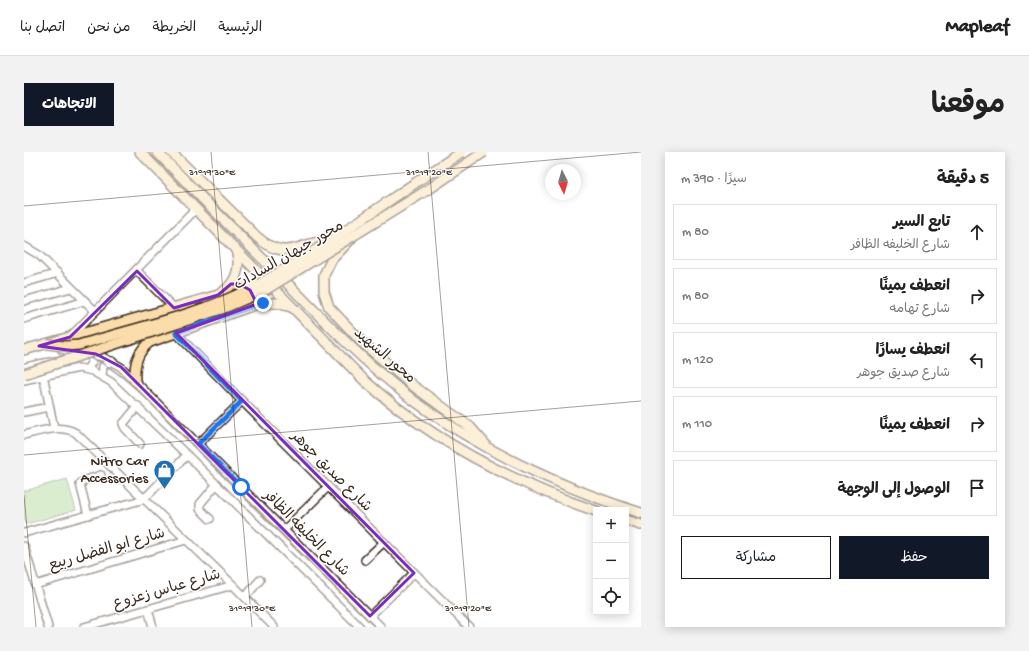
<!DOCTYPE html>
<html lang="ar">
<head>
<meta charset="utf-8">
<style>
  body { margin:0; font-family:"Gochi Hand","Playpen Sans Arabic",sans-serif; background:#f2f2f2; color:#222; direction:rtl }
  .controls { position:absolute; right:12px; bottom:12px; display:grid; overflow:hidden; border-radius:0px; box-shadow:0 2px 10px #0003 }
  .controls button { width:36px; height:36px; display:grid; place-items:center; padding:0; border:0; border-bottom:1px solid #e0e0e0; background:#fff; color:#222; font:20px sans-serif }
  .compass { position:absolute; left:521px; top:12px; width:36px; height:36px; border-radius:50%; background:#fff; box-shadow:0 2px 10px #0003; rotate:175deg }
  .stop { position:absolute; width:12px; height:12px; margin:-9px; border:3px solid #1a73e8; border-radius:50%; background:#fff }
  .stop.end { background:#1a73e8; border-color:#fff; box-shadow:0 1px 4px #0008 }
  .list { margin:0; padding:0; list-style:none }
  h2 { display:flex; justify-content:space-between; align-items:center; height:52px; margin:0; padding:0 16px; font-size:17px }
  h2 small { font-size:13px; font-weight:400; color:#767676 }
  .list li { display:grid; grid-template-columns:26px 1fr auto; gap:12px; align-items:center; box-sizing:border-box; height:56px; margin:0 8px 8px; padding:0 8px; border:1px solid #e0e0e0; border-radius:0px }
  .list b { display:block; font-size:15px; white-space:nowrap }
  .list p { margin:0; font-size:13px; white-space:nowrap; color:#767676 }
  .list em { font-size:13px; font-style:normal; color:#767676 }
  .actions { display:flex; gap:8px; padding:12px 16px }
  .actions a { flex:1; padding:9px 0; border:1px solid #111827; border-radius:0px; text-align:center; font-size:14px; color:#111827 }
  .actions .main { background:#111827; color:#fff }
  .icon { flex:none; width:22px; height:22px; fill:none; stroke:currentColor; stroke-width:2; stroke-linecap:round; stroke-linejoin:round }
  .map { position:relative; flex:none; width:617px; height:475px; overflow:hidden; direction:ltr; border-radius:0px }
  header { display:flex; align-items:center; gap:24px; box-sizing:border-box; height:56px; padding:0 20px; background:#fff; border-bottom:1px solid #e0e0e0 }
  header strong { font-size:19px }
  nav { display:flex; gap:22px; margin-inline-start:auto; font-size:14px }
  .intro { display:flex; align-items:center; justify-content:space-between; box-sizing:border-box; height:96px; padding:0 24px }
  h1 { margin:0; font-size:28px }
  .button { padding:10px 18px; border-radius:0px; background:#111827; color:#fff; font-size:14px; font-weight:700 }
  main { display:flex; gap:24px; padding:0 24px }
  aside { flex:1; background:#fff; border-radius:0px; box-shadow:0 2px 10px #0003 }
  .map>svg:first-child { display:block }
</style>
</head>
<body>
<header>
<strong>Mapleaf</strong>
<nav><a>الرئيسية</a><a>الخريطة</a><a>من نحن</a><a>اتصل بنا</a></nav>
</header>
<div class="intro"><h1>موقعنا</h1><a class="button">الاتجاهات</a></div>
<main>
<aside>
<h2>5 دقيقة<small>سيرًا · 390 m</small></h2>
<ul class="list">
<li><svg class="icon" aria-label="ahead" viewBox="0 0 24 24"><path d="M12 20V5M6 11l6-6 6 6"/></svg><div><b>تابع السير</b><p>شارع الخليفه الظافر</p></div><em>80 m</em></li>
<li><svg class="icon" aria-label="right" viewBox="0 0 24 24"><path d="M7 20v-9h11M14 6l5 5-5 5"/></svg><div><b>انعطف يمينًا</b><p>شارع تهامه</p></div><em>80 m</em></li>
<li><svg class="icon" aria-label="left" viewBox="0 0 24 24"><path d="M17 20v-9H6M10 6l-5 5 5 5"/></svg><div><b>انعطف يسارًا</b><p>شارع صديق جوهر</p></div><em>120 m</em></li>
<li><svg class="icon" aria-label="right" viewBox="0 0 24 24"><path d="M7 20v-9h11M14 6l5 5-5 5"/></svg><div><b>انعطف يمينًا</b></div><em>110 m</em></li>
<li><svg class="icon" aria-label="arrive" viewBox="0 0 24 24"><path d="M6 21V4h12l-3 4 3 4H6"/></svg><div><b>الوصول إلى الوجهة</b></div></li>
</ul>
<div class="actions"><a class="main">حفظ</a><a>مشاركة</a></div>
</aside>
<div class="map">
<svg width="617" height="475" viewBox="0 0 617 475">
  <rect width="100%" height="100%" fill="#fff"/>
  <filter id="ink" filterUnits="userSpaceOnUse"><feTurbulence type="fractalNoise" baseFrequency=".025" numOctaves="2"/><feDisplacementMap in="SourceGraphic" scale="8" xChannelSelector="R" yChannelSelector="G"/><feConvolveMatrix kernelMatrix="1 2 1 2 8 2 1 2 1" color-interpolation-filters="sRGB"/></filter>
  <g filter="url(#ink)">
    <polygon fill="#add896" stroke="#74815a" points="43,327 52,358 2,372 0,365 0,339"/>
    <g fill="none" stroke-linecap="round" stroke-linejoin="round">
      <defs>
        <g id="minor">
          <polyline points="0,94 15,103 71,159"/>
          <polyline points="113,119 150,156"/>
          <polyline points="0,131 34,121"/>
          <polyline points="0,149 47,136"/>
          <polyline points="0,167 61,149"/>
          <polyline points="152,181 218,249 445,475"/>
          <polyline points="46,185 172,57"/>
          <polyline points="37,197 79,205 97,215 357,475"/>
          <polyline points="63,217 68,210 67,205 63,201"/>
          <polyline points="19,223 30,276"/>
          <polyline points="78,224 79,214 88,209"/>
          <polyline points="0,228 55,216 68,219 87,230 163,303 336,475"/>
          <polyline points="114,254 99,272 101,276 116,292"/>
          <polyline points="0,260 25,255"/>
          <path d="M0,283C17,279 36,272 52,281L209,433L250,475"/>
          <polyline points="174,292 218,249"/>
          <polyline points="64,363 56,332 59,329 77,323"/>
          <polyline points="186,367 176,357 176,352 193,332"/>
          <polyline points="260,378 304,335"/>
          <polyline points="0,381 117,348 125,342 163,303"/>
          <polyline points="0,394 24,475"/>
          <polyline points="341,408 360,390"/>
          <polyline points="11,433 162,388"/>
          <polyline points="221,445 236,428"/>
          <polyline points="124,457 129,475"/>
          <polyline points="346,464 390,421"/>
          <polyline points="60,475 209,433"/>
        </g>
        <g id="major">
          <path d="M116,0L340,228C407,288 487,330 572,359"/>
          <path d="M133,0C176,44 219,88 263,131C303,172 343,213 389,248C458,299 536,335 617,361"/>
          <path d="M147,0L233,85C264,112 276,89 308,88"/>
          <polyline points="327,87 308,107 300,123 300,140 305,155 338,190 388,233 446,275 461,292"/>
          <polyline points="207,132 219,133 229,141"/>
          <path d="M0,198L194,143C211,134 218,117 212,98"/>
          <path d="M111,229C110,212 113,200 126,190L233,152L252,151L267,155"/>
          <polyline points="602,368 617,373"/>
        </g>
      </defs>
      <use href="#minor" stroke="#3b2a1e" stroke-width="10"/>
      <use href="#major" stroke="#3b2a1e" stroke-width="12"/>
      <use href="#minor" stroke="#fff" stroke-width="7"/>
      <use href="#major" stroke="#faddab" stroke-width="9"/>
      <path stroke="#3b2a1e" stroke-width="1.5" d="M0,211C23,206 48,198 71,208C100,219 139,265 162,287C225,350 287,413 351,475"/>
      <defs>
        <g id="major-bridge">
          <path d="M23,192L41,194L55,193C111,176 181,161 231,134C303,95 369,44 438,0"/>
          <polyline points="0,222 198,157 238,140 405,37 460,0"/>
        </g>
      </defs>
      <use href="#major-bridge" stroke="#3b2a1e" stroke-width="12" stroke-linecap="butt"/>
      <use href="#major-bridge" stroke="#faddab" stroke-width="9"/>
    </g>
  </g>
  <g fill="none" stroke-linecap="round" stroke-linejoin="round" filter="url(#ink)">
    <polyline stroke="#1a73e8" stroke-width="5" points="217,335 174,292 218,249 152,181 239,151"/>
  </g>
  <path d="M0 0H617V475H0ZM113,119L150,156L194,143L207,132H215L226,138L233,152L152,181L390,421L346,464L97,215L72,202L15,194L46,185Z" fill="#fff" fill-opacity=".55" fill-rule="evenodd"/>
  <path fill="none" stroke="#7b2cbf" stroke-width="3" stroke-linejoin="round" d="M113,119L150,156L194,143L207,132H215L226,138L233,152L152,181L390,421L346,464L97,215L72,202L15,194L46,185Z"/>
  <path fill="none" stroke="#3b2a1e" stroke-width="1" stroke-opacity="0.45" d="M187,0L228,475M404,0L445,475M0,54L617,0M0,303L617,249M0,343L12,475"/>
  <defs>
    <symbol id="shop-pin" viewBox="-11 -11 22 30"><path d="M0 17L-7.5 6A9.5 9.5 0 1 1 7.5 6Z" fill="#1f6fb2" stroke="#fff"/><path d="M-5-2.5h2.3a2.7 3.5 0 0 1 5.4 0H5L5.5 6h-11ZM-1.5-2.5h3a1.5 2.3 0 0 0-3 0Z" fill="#fff"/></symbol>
  </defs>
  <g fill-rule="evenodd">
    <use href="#shop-pin" x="128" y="306" width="25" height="34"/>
  </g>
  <g text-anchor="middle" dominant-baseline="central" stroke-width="3" stroke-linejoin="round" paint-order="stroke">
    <g font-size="15" fill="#3b2a1e" stroke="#fff">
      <text transform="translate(265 104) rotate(-30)">محور جيهان السادات</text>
      <text transform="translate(360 204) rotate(41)">محور الشهيد</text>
      <text transform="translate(307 320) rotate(45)">شارع صديق جوهر</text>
      <text transform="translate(282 382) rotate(45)">شارع الخليفه الظافر</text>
      <text transform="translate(83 398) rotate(-16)">شارع ابو الفضل ربيع</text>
      <text transform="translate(143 438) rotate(-16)">شارع عباس زعزوع</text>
    </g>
    <g font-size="15" fill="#3b2a1e" stroke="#fff" text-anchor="end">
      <text x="124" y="310">Nitro Car<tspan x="124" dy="17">Accessories</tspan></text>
    </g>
  </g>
  <g font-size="10" text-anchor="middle" fill="#3b2a1e" stroke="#fff" stroke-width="3" stroke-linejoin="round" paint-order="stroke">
    <text x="188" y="23">31°19'30"E</text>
    <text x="405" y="23">31°19'20"E</text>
    <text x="228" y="459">31°19'30"E</text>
    <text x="444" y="459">31°19'20"E</text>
  </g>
</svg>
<div class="controls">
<button>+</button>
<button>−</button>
<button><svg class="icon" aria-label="locate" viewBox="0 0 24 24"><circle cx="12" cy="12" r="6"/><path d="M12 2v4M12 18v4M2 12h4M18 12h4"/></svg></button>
</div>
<svg class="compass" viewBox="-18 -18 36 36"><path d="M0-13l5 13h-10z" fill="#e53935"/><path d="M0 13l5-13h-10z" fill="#767676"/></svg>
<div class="stop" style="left:217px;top:335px"></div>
<div class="stop end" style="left:239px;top:151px"></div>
</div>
</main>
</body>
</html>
